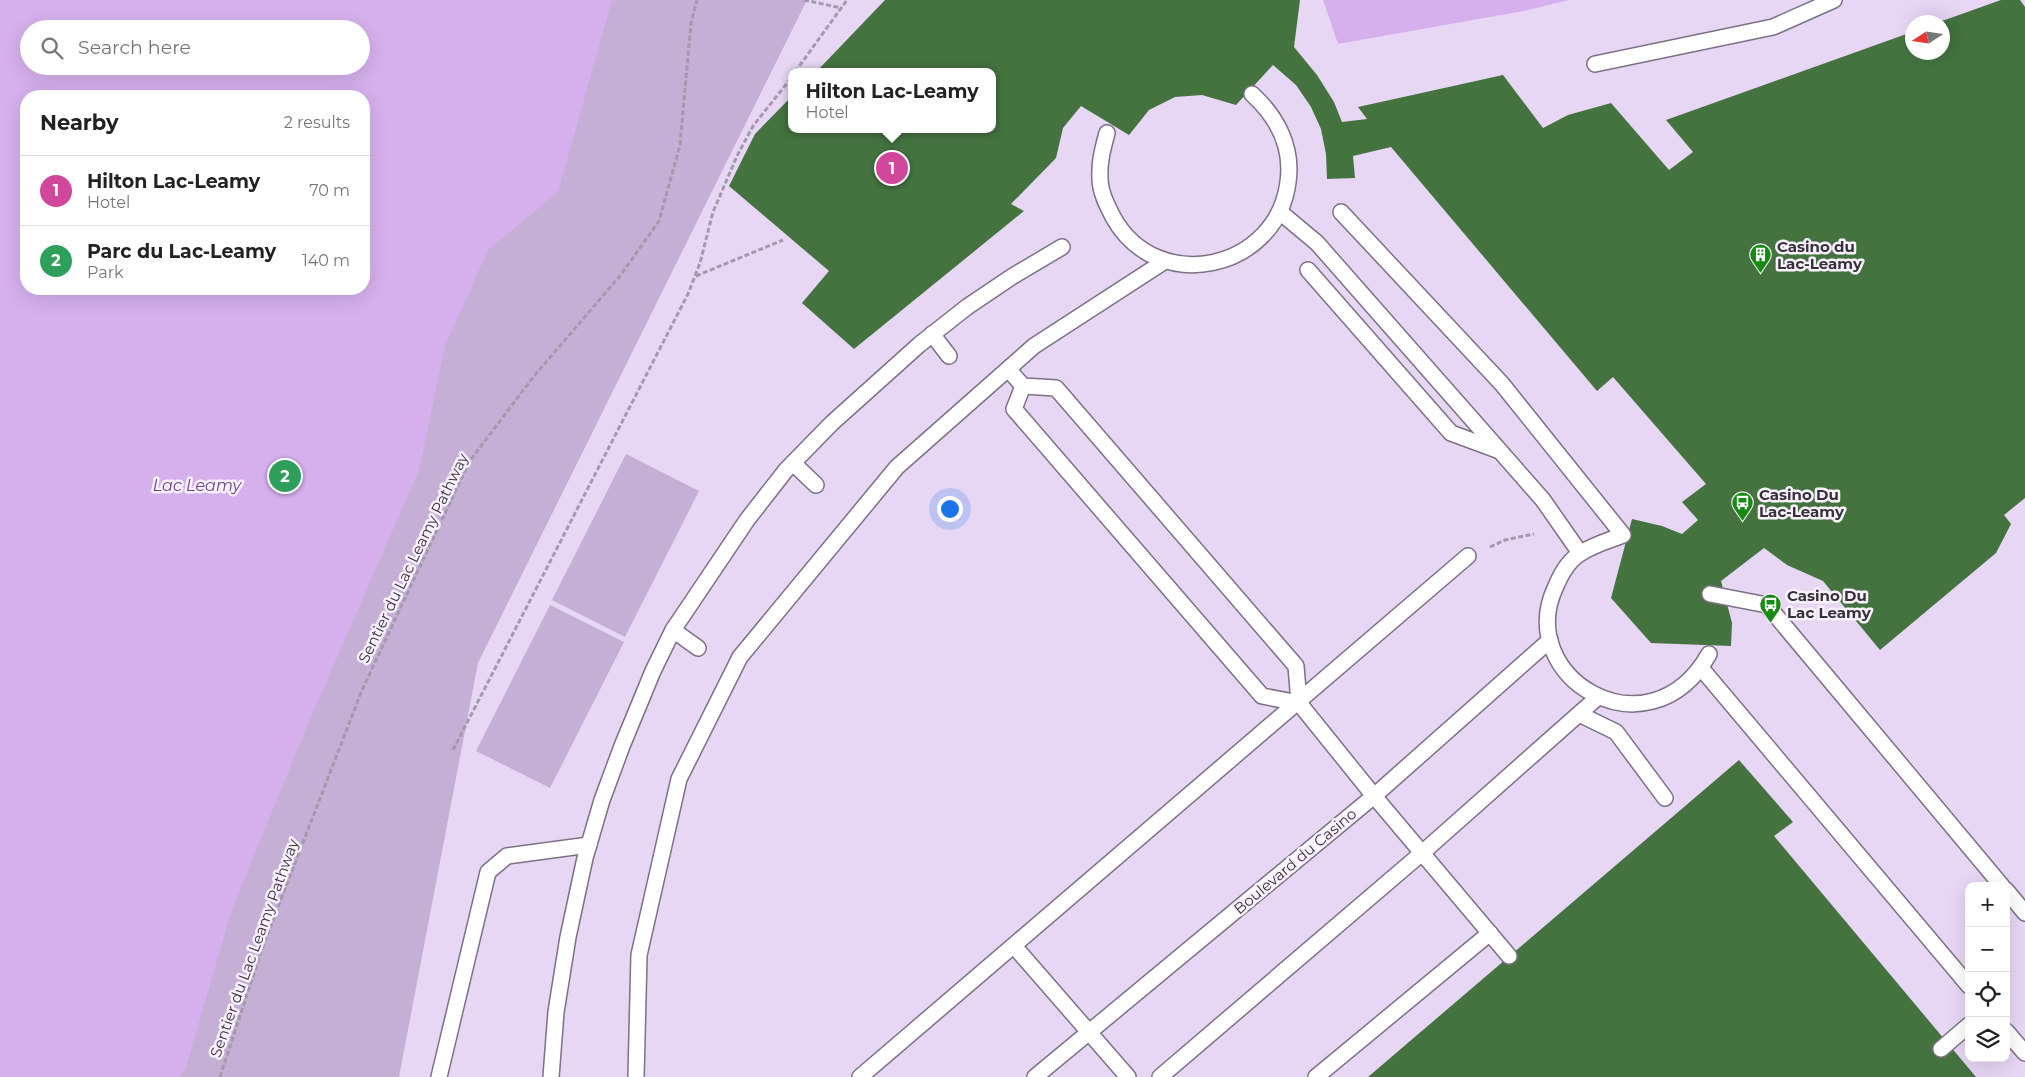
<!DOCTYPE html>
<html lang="en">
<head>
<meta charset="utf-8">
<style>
  body { margin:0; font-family:Montserrat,sans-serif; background:#f6f6f6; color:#222 }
  .controls { position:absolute; right:15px; bottom:15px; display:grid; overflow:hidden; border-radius:10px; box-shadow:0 5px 20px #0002 }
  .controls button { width:45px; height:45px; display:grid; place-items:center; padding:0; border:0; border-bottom:1px solid #e0e0e0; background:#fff; color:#222; font:25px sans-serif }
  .compass { position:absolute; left:1905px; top:15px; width:45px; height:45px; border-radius:50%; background:#fff; box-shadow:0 5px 20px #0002; rotate:258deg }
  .you { position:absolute; left:949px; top:508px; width:18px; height:18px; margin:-12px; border:4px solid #fff; border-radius:50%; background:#1a73e8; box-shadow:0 0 0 8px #1a73e833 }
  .badge { display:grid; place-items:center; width:32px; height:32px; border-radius:50%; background:#0b8043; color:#fff; font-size:16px; font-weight:700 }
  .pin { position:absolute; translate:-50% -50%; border:2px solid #fff; box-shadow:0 1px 5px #0006 }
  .popup { position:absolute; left:788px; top:68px; width:208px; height:65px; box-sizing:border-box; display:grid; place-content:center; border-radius:10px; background:#fff; filter:drop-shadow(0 1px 4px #0005); font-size:16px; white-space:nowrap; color:#767676 }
  .popup b { font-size:19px; color:#222 }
  .popup::after { content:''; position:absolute; left:50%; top:100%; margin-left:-10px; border:10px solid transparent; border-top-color:#fff }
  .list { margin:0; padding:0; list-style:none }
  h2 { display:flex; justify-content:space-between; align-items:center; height:65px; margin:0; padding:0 20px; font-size:21px }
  h2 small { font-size:16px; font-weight:400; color:#767676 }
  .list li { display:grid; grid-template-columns:32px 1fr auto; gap:15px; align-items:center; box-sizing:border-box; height:70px; padding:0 20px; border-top:1px solid #e0e0e0 }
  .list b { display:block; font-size:19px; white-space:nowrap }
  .list p { margin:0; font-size:16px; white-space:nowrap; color:#767676 }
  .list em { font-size:16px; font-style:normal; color:#767676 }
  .icon { flex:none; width:28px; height:28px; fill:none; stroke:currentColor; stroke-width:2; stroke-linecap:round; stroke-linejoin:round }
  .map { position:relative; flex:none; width:2025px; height:1077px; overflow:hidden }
  .search { position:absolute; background:#fff; box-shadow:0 5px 20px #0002; left:20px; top:20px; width:350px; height:55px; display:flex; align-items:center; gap:12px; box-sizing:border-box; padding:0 18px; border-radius:28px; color:#767676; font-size:19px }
  .panel { position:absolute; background:#fff; box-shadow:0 5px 20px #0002; left:20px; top:90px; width:350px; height:205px; border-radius:20px }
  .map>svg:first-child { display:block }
</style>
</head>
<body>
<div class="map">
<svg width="2025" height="1077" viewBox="0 0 2025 1077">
  <rect width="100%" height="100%" fill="#eee1f8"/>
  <path fill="#e7d6f4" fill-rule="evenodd" d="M807,0H1323L1338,44L1524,11L1569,0H2025V1077H399L478,663ZM1912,22H1942V52H1912ZM792,72H992V129H792ZM1969,886H2006V1058H1969Z"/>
  <g fill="#c5afd5" fill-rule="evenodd">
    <path d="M0,0H807L478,663L399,1077H0ZM29,29H361V66H29ZM26,96H364V289H26Z"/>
    <polygon points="626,454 699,491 625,637 552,600"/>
    <polygon points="550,605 624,642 550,788 476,751"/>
  </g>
  <g fill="#d5b0ed" fill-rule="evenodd">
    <path d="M0,0H612L558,192L488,250L445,346L419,470L307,726L231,912L186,1068L179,1077H0ZM29,29H361V66H29ZM26,96H364V289H26Z"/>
    <polygon points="1323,0 1569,0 1524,11 1338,44"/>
  </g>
  <g fill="#447340">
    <polygon points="885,0 1300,0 1294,47 1317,75 1334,102 1342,122 1367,119 1358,107 1503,75 1543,128 1568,115 1611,103 1669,170 1693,152 1666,120 1912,32 1912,52 1942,52 1942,21 2001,0 2020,0 2025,7 2025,498 2004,515 2011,524 1996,553 1880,650 1823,581 1787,565 1764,548 1721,581 1732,623 1731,646 1651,643 1611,598 1632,519 1662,526 1682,534 1698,520 1682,502 1706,484 1613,377 1597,391 1391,147 1353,156 1355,178 1327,179 1326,154 1321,129 1311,107 1296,85 1273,65 1236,105 1202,95 1175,97 1149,110 1129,135 1081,106 1063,128 1056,158 1011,204 1024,211 854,349 802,303 829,271 729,186 755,134 792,96 792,129 992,129 992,72 816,72"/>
    <polygon points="1739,760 1793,822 1774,836 1976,1077 1368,1077"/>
  </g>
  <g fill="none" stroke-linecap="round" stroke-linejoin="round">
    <defs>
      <g id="service">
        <polyline points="1595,64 1773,27 1834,0"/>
        <path d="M1107,133C1103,148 1099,162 1100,178C1100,192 1107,205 1113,217C1157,297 1277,270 1288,182C1293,147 1277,117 1252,94"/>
        <polyline points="1280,212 1317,243 1500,451 1543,500 1580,553"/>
        <path d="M1341,212L1502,384L1623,535C1610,540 1593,545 1581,553C1569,560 1561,574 1556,586C1512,677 1649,760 1709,654"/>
        <polyline points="1165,261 1034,346 1008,369 1023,386 1056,388 1296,666 1299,703 1374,796 1509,956"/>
        <polyline points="1308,270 1451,433 1497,450"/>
        <polyline points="932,334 949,356"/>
        <polyline points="1023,386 1014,409 1262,696 1299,703"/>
        <polyline points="793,463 816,485"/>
        <polyline points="1710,594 1767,605 2002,886"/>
        <polyline points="673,630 698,648"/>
        <polyline points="1701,668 1969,986"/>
        <polyline points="1579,714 1616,732 1665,798"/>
        <polyline points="2006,890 2025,913"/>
        <polyline points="1014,946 1128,1077"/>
        <polyline points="2006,1031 2025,1053"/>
        <polyline points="1941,1049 1969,1025"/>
        <polyline points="439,1077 488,872 507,856 589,845"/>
        <polyline points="551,1077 556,1012 568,937 585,858 602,800 622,746 653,671 673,630 747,520 786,470 832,423 920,344 967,307 1013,276 1062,247"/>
        <polyline points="636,1077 639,955 679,779 740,657 897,467 1008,369"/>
        <polyline points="860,1077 1468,556"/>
        <polyline points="1035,1077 1374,796 1550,640"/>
        <polyline points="1160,1077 1422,853 1598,697"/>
        <polyline points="1316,1077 1490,933"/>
      </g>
    </defs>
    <use href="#service" stroke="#7c7185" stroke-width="18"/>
    <g stroke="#a49aac" stroke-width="3" stroke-dasharray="5 2.5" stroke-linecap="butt">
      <polyline points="804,0 842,8"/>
      <polyline points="795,72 847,0"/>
      <polyline points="696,276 783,240"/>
      <polyline points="1490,547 1505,540 1534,534"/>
      <polyline points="453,750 688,294 700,263 713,212 737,156 753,126 792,77"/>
      <polyline points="220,1077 263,946 362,690 469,462 534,376 620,276 659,221 680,145 691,23 697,0"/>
    </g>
    <use href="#service" stroke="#fff" stroke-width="15"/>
  </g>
  <defs>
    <symbol id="building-pin" viewBox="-11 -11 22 30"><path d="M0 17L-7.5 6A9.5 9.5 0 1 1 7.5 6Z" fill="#178b11" stroke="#f9f1fe"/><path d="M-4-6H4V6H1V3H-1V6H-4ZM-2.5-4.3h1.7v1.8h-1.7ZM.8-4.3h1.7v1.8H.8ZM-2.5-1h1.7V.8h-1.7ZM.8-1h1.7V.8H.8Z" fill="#fff"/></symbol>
    <symbol id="bus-pin" viewBox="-11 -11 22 30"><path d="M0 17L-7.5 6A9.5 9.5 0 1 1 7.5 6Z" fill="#178b11" stroke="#f9f1fe"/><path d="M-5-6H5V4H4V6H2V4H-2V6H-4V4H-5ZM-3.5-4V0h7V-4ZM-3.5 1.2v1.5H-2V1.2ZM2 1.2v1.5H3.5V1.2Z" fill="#fff"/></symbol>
  </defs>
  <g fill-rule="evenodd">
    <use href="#building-pin" x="1748" y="242" width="25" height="34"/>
    <use href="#bus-pin" x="1730" y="490" width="25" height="34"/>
    <use href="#bus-pin" x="1758" y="592" width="25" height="34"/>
  </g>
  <g text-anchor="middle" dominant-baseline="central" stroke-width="5" stroke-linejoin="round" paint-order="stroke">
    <g font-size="15" font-weight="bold" fill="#36313a" stroke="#f9f1fe" text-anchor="start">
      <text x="1777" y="246">Casino du<tspan x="1777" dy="17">Lac-Leamy</tspan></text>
      <text x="1759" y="494">Casino Du<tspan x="1759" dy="17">Lac-Leamy</tspan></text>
      <text x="1787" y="595">Casino Du<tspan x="1787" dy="17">Lac Leamy</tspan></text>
    </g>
    <g font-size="15" fill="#36313a" stroke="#f9f1fe">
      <text transform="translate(413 558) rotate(-64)">Sentier du Lac Leamy Pathway</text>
      <text transform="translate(1295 861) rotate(-40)">Boulevard du Casino</text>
      <text transform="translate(254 948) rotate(-70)">Sentier du Lac Leamy Pathway</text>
    </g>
    <g font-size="16" font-style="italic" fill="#6c3e87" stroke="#f9f1fe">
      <text x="197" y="485">Lac Leamy</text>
    </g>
  </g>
</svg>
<div class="controls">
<button>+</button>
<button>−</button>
<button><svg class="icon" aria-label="locate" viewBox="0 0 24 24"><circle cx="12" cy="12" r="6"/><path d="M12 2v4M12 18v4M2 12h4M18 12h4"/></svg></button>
<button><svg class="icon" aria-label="layers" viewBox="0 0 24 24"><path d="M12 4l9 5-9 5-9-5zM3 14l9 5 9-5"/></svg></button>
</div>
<svg class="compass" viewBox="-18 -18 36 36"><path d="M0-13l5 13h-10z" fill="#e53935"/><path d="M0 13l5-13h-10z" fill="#767676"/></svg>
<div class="you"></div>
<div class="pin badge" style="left:892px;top:168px;background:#d1479c">1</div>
<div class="popup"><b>Hilton Lac-Leamy</b>Hotel</div>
<div class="pin badge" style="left:285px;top:476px;background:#2e9e5b">2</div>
<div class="search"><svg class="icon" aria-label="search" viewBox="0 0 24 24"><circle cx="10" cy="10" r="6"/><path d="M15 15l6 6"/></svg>Search here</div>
<section class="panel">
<h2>Nearby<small>2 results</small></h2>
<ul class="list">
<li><span class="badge" style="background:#d1479c">1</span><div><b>Hilton Lac-Leamy</b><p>Hotel</p></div><em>70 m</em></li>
<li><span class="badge" style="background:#2e9e5b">2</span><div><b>Parc du Lac-Leamy</b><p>Park</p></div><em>140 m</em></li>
</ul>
</section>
</div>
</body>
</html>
